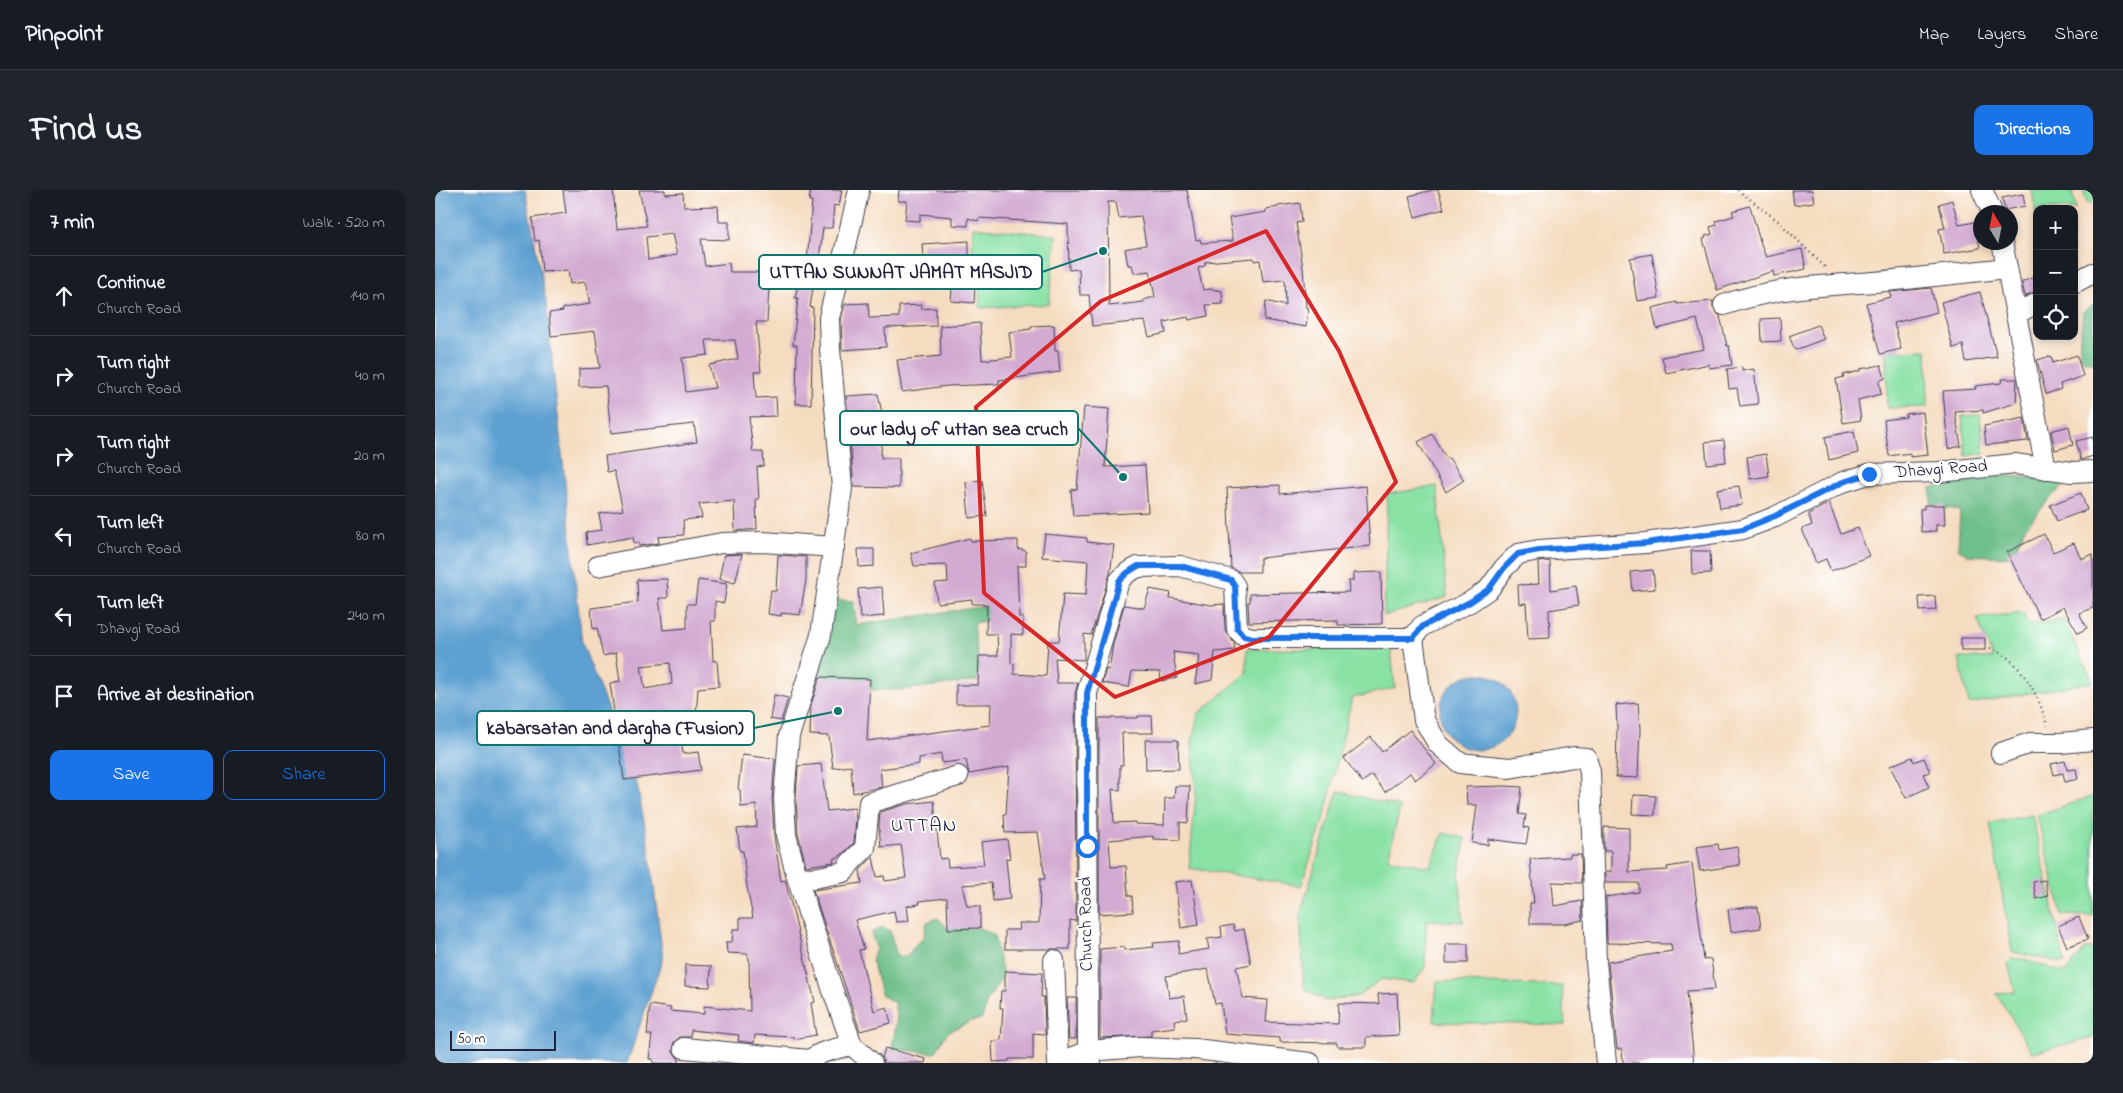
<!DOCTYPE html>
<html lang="en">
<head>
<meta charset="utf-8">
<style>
  body { margin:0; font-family:"Indie Flower",sans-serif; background:#20242c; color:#f1f3f6 }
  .controls { position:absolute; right:15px; top:15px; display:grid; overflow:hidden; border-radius:10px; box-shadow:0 2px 8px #0003 }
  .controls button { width:45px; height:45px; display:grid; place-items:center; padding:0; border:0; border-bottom:1px solid #363941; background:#171b24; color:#f1f3f6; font:25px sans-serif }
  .compass { position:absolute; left:1538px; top:15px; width:45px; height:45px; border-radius:50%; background:#171b24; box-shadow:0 2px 8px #0003; rotate:350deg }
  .scale { position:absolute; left:15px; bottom:12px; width:106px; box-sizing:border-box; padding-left:5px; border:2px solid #22223b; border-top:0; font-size:14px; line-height:18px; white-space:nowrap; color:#22223b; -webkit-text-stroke:4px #fff; paint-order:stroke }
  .stop { position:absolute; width:15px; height:15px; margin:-11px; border:4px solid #1a73e8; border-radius:50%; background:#fff }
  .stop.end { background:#1a73e8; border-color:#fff; box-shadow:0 1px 5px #0008 }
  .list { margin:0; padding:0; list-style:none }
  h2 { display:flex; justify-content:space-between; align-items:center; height:65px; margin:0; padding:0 20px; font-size:21px }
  h2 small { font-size:16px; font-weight:400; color:#9ea1a6 }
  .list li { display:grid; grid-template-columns:32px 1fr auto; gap:15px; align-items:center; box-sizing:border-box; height:80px; padding:0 20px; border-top:1px solid #363941 }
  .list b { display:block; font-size:19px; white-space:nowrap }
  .list p { margin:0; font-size:16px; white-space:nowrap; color:#9ea1a6 }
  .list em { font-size:16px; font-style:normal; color:#9ea1a6 }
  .actions { display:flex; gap:10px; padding:15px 20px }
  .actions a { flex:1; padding:11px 0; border:1px solid #1a73e8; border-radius:10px; text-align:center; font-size:18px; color:#1a73e8 }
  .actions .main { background:#1a73e8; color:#fff }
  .icon { flex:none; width:28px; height:28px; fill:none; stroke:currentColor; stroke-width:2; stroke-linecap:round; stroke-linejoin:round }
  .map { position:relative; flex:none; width:1658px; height:873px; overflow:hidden; border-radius:10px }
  header { display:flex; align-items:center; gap:30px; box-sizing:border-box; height:70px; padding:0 25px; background:#171b24; border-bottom:1px solid #363941 }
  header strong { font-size:24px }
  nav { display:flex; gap:28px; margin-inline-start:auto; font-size:18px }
  .intro { display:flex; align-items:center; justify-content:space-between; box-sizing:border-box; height:120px; padding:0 30px }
  h1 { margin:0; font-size:35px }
  .button { padding:12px 22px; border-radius:10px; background:#1a73e8; color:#fff; font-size:18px; font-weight:700 }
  main { display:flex; gap:30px; padding:0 30px }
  aside { flex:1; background:#171b24; border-radius:10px; box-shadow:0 2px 8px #0003 }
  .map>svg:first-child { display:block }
</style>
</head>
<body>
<header>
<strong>Pinpoint</strong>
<nav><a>Map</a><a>Layers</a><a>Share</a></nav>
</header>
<div class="intro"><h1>Find us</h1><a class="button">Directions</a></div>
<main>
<aside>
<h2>7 min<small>Walk · 520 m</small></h2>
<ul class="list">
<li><svg class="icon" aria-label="ahead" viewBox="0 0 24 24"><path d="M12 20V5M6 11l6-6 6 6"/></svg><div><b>Continue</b><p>Church Road</p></div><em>140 m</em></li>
<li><svg class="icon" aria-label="right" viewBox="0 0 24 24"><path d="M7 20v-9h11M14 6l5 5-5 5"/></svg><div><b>Turn right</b><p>Church Road</p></div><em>40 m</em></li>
<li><svg class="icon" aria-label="right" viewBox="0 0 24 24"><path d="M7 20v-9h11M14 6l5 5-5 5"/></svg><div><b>Turn right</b><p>Church Road</p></div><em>20 m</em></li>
<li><svg class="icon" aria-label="left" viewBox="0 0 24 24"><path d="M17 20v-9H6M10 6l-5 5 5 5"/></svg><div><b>Turn left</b><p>Church Road</p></div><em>80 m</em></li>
<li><svg class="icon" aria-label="left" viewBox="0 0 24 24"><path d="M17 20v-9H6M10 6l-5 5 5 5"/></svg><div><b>Turn left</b><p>Dhavgi Road</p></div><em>240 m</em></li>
<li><svg class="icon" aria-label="arrive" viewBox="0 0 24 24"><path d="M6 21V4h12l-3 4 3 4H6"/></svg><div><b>Arrive at destination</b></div></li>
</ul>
<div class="actions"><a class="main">Save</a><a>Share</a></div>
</aside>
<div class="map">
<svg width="1658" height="873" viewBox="0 0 1658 873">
  <rect width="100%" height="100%" fill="#fff"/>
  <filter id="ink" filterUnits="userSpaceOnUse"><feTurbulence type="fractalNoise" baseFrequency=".02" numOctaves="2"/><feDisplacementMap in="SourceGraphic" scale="10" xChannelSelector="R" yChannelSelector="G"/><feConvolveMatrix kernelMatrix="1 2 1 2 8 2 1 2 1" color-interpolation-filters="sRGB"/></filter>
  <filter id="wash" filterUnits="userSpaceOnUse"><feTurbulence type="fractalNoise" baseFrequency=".0096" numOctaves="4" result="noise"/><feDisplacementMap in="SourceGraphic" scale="20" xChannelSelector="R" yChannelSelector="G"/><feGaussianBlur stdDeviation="1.12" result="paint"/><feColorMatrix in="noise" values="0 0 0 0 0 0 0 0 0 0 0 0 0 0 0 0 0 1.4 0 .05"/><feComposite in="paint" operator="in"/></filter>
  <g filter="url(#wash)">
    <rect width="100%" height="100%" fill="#f5dcc0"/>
    <g fill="#89e1a4" stroke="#568270">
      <polygon points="1597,0 1637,0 1641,19 1602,19 1601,26"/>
      <polygon points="1648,0 1658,0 1658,12 1652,14"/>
      <polygon points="538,37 621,45 614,114 545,118 544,88 537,87"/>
      <polygon points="1492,160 1493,217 1452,218 1451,161"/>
      <polygon points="1545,225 1549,263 1531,266 1527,226"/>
      <polygon points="1002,296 1012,407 949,426 952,304"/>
      <polygon points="1587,423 1595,435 1629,430 1658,492 1534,514 1524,468 1558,468 1542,428"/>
      <polygon points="812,459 956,460 960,498 917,508 890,625 866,696 754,678 761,604 757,552 763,524 812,483"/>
      <polygon points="903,601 965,617 953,669 995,677 1008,643 1030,648 1024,684 1028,732 991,730 990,777 979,793 946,789 923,806 891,811 869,798 865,725"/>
      <polygon points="1658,606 1658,726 1627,725 1602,625"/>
      <polygon points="1597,625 1630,773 1577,762 1555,633"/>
      <polygon points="1658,758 1658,848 1597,862 1561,803 1580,802 1573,773 1577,769 1587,769 1630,783 1650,759"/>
      <polygon points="1002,791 1127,796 1130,835 999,832"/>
    </g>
    <g fill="#6ebf8a" stroke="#487062">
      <path d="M1658,115V173L1648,170C1640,156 1648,138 1648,122Z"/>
      <polygon points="1566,285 1633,292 1618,305 1590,338 1577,367 1532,365 1523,358 1525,321 1514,318 1500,322 1496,312 1496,298 1522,291"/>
      <polygon points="399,410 419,411 421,435 572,413 573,427 539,433 544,483 542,491 467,500 425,500 392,494 384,480"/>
      <polygon points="503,728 513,739 540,736 559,745 568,786 552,811 547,829 536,831 513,842 500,863 457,859 462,827 459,813 446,804 437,770 441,758 436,743 448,737 455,741 462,767 473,765 482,753 488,749 492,732"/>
    </g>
    <g fill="#5da0d1" stroke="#406186">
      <polygon points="0,0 90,0 111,112 147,453 202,594 214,658 228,768 192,873 0,873"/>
      <circle cx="1043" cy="522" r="38"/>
    </g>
    <g id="blocks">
      <g fill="#d3abd2" fill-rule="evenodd">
        <path d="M128,0H178L182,39L212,36L204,0H230V4L248,3L249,17L283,16L284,32H294V50L266,49L270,76L294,73L295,82H335L332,132H321L326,182H319L321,208L341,207L342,226L314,227L318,262H328L329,276L322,277L324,309H321L322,339L300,341L299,311L264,314L267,328L248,330L249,345L223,347L224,353L204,356V352L199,353L198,347L152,355L151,342L167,340L164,324L188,320L179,281L172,282L170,266L262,252L259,234L176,243L171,196L144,197V179L165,178L160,141L116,146L114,123L128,121V118L155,114L150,92L135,94L133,80L107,82L104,50L100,51L97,28L131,23ZM237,44L242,65L213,70L211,47ZM271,150H300L303,169L274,175L280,198L251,202L247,168L273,165Z"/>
        <polygon points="376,0 407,0 404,16 399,15 397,38 388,38 382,85 380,85 375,117 378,118 376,214 361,214 362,155 358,155 363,108 360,108 368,71 372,72 377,11 374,11"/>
        <path d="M464,0H752L761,50L765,49L766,53L798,51L794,28L831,22V19L843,17V16L865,13L867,32L861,33L868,78L871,118H873L871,137L829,130L831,111L851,116L850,90L828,92L825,70L819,71V68L770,72V76L763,78L768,100L776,99L787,101L788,114L771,115L773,126L754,130L753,127L729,132L731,143L714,147L710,131L657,136L654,105H645L644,79L634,80L633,34L544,28L543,31L533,28V36L517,35V27L485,24V31L470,30L472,11H463ZM673,12H681L684,28L706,26L711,55L690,59L693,75H697L699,83L715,81L720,107L708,110L709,112L674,116Z"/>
        <polygon points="997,0 1003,0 1009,19 980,27 974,6"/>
        <polygon points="1357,0 1377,0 1379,12 1359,15"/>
        <polygon points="1588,4 1590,16 1570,20 1567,8"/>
        <polygon points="1517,10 1524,35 1540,32 1545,58 1509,64 1504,39 1510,38 1504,14"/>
        <polygon points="1315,16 1326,55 1331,67 1367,59 1371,79 1339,86 1338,81 1282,100 1268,49 1271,48 1270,46 1277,44 1275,37 1282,35 1281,31 1299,26 1297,21"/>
        <polygon points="534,51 534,94 540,94 539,113 516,111 518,86 490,88 487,54"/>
        <polygon points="1217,64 1224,108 1202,111 1195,68"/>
        <polygon points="1602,86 1602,101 1590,106 1587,92"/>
        <polygon points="1496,98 1502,122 1459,133 1466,159 1445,164 1431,113 1456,107 1454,102"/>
        <polygon points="1545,102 1562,167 1531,172 1528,155 1518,158 1506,112"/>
        <polygon points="1278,111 1278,118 1285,126 1292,156 1294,156 1297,175 1274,178 1274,174 1231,183 1227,167 1269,159 1262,129 1222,139 1217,118 1242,112 1242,114"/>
        <polygon points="433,113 434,128 464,127 464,116 486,115 486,119 501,118 501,136 450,138 451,157 407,160 406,129 410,114"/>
        <polygon points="1345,128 1346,151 1327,152 1326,129"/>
        <polygon points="545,133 547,170 577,167 574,142 596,139 596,136 619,135 620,161 623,160 625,182 564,190 564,194 512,196 467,202 462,170 506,166 505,136"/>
        <polygon points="1383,135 1389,149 1360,160 1354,146"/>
        <polygon points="1642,165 1648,186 1625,194 1626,199 1611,204 1602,170 1616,166 1618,173"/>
        <polygon points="1446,175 1450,188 1444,191 1446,204 1423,210 1426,230 1408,233 1401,189 1409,187 1408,185 1425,181 1425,179"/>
        <polygon points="1307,177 1307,181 1319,179 1323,214 1305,216 1302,198 1294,199 1292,179"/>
        <polygon points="1567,189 1582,189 1581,213 1548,223 1548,220 1520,222 1526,256 1513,259 1508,201 1541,199 1540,196 1566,193"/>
        <polygon points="443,204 449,234 447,234 446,268 464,268 464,298 419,297 411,206"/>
        <polygon points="649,217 674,219 670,277 710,275 713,322 638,326 636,300 642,299"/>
        <polygon points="1488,222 1493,265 1475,267 1475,263 1454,266 1449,230 1471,227 1471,224"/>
        <polygon points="1589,228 1593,251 1551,255 1549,236"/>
        <polygon points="1634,236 1638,255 1620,260 1616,241"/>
        <polygon points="1419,241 1423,263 1394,270 1390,247"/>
        <polygon points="997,244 1012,269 1014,268 1029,290 1011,302 983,252"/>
        <polygon points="1658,247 1658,266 1646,270 1641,251"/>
        <polygon points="1289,250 1291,272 1272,274 1270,252"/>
        <polygon points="1331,264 1334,286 1315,289 1312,267"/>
        <polygon points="547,290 552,326 534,328 531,292"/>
        <polygon points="845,295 845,304 931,296 935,356 825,368 825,382 805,382 796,378 792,298"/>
        <polygon points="1304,296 1307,315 1285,318 1282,299"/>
        <polygon points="1646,303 1652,320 1622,331 1615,315"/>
        <polygon points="1394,313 1406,344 1423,338 1434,366 1396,381 1391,369 1381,373 1367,339 1377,335 1373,324"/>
        <polygon points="1489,315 1509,315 1510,335 1501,335 1501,341 1486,342 1485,319 1489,319"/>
        <polygon points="610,344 652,348 652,352 679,355 675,384 656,445 649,444 649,470 620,468 622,493 643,493 640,503 641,731 635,730 635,759 570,759 570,740 584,740 583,733 604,733 605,689 610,689 603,642 570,643 569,624 571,624 574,577 534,584 531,570 507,573 506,564 484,568 484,574 445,579 447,597 418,603 416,576 398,578 394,546 375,545 376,515 385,487 435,489 432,551 555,535 556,514 521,514 521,495 543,495 544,466 563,466 562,444 551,444 552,414 537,414 537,409 502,413 500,393 513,392 512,375 479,376 476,363 535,348 536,351 583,350 583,359 591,361 591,376 582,376 584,427 588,427 588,445 576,444 576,474 579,473 579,484 611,486 613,451 624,451 628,404 651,405 653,371 607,367"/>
        <polygon points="1609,344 1618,362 1639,353 1646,369 1658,364 1658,418 1644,423 1652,438 1643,443 1628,417 1605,429 1572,362"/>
        <polygon points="423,359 439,359 439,376 424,377"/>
        <polygon points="1256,361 1275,361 1276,383 1257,384"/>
        <polygon points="307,364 300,393 284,389 289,365"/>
        <polygon points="343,365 371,367 371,390 365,425 346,423 346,426 333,424 336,400 341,401"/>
        <polygon points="1115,371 1116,400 1141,396 1144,415 1114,420 1115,448 1093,449 1091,413 1084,414 1083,395 1104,394 1103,372"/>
        <polygon points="1218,380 1220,399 1198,401 1196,382"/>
        <polygon points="946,382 947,434 903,435 903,430 814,432 813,412 815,412 815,404 914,402 913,391 918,391 918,383"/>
        <path d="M232,389L233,408H224L228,440L252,438V414H260L263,390L292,394L289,413L280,411V431H276L278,471H282L284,496L263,498L261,527L243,526L248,564L263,562L266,580L189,590L175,493L185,491L181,463L168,466L162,438L158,439L156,418L203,412L202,390ZM235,473L237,494L210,499L206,476Z"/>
        <polygon points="447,397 449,426 425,428 423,399"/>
        <polygon points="715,399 736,403 735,408 776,415 789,414 790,440 799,453 800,460 780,462 777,490 760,494 764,465 738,462 742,488 726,491 725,482 697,481 694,497 667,493 671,479 674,480 678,454 689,415 709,418"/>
        <polygon points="1500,406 1501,420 1485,421 1484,407"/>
        <rect x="1526" y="448" width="24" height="12"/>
        <polygon points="339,505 353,508 346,531 335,529"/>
        <polygon points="1203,513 1205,539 1203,588 1181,587 1182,538 1181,515"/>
        <polygon points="703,526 717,526 718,543 687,543 688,575 685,575 685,600 677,599 679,633 700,632 700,634 729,635 730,608 739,608 740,596 755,596 753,633 745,632 745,650 718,649 718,646 674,650 676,677 691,676 693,706 697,706 698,722 664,724 664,528 703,528"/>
        <polygon points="975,540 1001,574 980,590 975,583 950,602 937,585 927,592 909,568 936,547 947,562"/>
        <polygon points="710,550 743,550 744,579 711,580"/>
        <polygon points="307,565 340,569 337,609 339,646 346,691 350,690 351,693 380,812 376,813 381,845 359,849 359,847 320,845 319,853 303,851 304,845 256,840 256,847 245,847 239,852 238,862 244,869 244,873 218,873 218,869 214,869 217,845 212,845 215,815 236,818 235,821 269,824 269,816 315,821 314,769 312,764 292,763 291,752 297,752 298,739 305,739 305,728 318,728 312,697 308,661 305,661 302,639 322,637 321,615 306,617 305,600 303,599"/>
        <polygon points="1477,567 1479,572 1489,568 1495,582 1488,584 1494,597 1471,608 1455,576"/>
        <polygon points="1630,571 1632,580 1641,579 1643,589 1630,592 1628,583 1619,585 1616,574"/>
        <polygon points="386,574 392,621 419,618 421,628 419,653 405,666 398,669 399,672 371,676 363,643 361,608 363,576"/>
        <polygon points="1069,596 1087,597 1084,624 1091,625 1089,637 1094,638 1091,654 1053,649 1053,655 1037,653 1042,615 1032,615 1031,597"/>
        <polygon points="1198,605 1221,606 1220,625 1197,624"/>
        <polygon points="499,611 505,669 512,668 513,677 549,675 546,652 572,649 575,668 571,669 575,709 558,711 556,693 527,695 532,716 545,716 545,738 513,739 512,708 484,711 485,714 472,716 474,731 461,732 459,721 420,730 429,759 424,760 439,821 452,817 456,833 425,841 378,700 427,693 425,680 438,667 442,687 449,686 450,691 471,688 466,655 446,657 444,636 445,622 472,614"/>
        <polygon points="1169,637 1194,638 1194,682 1233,680 1232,677 1257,673 1269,770 1276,769 1280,799 1252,801 1259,873 1188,873 1187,859 1182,859 1173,772 1237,761 1236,754 1172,753 1171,707 1204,702 1204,693 1170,693 1170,682 1176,682 1176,661 1169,661"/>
        <polygon points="1283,654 1284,660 1302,657 1305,675 1265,681 1261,657"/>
        <polygon points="1135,664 1146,664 1147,693 1117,692 1119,716 1147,711 1148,730 1129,734 1095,734 1095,713 1099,713 1095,669 1135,667"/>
        <polygon points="757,690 764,735 746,738 740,692"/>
        <polygon points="1610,690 1613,706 1601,709 1598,692"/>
        <polygon points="1312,717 1323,717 1326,738 1296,742 1293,720"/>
        <polygon points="1644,727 1653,749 1632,757 1623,736"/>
        <polygon points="798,735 800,741 809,739 816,774 801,777 808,808 833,810 831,832 903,834 904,813 944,814 943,804 962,803 964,845 931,847 931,857 902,857 902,853 845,852 845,848 790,844 786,813 780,814 773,779 731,786 734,808 749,806 752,828 739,830 740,837 716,840 716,846 665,848 665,759 689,757 689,760 719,757 718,753 744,751 743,764 774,759 772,749 787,747 786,737"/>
        <rect x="1011" y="754" width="22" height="19"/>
        <polygon points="250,775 276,776 275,797 250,796"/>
        <polygon points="570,781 607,783 606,807 609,807 610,844 598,843 598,869 574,869 574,871 558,872 557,851 566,850 568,818 565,818 566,801 570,801"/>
        <polygon points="632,808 641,808 641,849 634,849"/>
        <polygon points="450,858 491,869 490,873 449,873 447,868"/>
      </g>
    </g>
  </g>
  <g filter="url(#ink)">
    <use href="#blocks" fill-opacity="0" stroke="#423e4f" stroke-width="1"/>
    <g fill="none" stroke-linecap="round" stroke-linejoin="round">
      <defs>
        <g id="minor">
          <polyline points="424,0 394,128 395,159 407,298 386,445 354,546 349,608 351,645 362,687 397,798 417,855 437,873"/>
          <polyline points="1547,0 1557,22"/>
          <polyline points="1567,52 1611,279"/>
          <polyline points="1639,93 1658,83"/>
          <path d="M1289,115C1339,97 1387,96 1439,92C1484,88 1528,83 1572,78"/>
          <polyline points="1581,124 1602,113"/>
          <polyline points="163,376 287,353 328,352 399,357"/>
          <polyline points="978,448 987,436 1035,412 1054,399 1069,378 1083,364 1104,360 1211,353 1308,339 1340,327 1408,292 1434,284 1504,282 1580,274 1637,282 1658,281"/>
          <polyline points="978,448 989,530 1003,554 1025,573 1074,578 1139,567 1151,568 1155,581 1161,772 1171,873"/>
          <polyline points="1566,563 1595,553 1626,553 1658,550"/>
          <polyline points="362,687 379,688 409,682 415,673 430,658 434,613 523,586"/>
          <polyline points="619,770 623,873 653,861 705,857 760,859 875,873"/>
          <polyline points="249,858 374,870"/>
          <path d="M373,873C381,861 403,859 417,855"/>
          <polyline points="656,873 653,861 652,503 684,391 692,383 703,377 745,376 796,390 800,396 802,439 809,446 818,448 978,448"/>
        </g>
      </defs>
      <use href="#minor" stroke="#423e4f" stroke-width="22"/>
      <g stroke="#423e4f" stroke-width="2.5" stroke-dasharray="1 4" stroke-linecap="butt">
        <polyline points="1303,0 1343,31 1392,79"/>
        <path d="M1555,458C1585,468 1605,507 1612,536"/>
      </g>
      <use href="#minor" stroke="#fff" stroke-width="20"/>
    </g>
  </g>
  <g fill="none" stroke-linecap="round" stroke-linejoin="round" filter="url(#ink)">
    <polyline stroke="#1a73e8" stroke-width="6" points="652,656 652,503 684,391 692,383 703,376 745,376 796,390 800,396 802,439 809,446 818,448 978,448 988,436 1035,412 1054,399 1069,378 1083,364 1104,360 1211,353 1308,339 1340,326 1408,292 1434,284"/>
  </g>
  <path fill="none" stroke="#d62828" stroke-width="4" stroke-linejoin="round" d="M831,41L904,161L961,292L834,447L680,507L549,403L541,217L666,111Z"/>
  <g text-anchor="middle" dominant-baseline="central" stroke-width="4" stroke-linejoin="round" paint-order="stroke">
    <g font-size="18" fill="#22223b" stroke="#fff">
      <text transform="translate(1506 280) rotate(-4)">Dhavgi Road</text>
      <text transform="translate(652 734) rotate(-91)">Church Road</text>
    </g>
    <g font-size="20" letter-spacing="1" fill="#22223b" stroke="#fff">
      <text x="489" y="636">UTTAN</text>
    </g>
  </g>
  <path fill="none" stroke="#0f766e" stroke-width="2" d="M668 61L607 82M688 287L643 238M403 521L319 538"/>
  <g fill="#0f766e" stroke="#fff" stroke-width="2">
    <circle cx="668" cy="61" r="5"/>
    <circle cx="688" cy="287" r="5"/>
    <circle cx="403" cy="521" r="5"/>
  </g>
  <g fill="#fff" stroke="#0f766e" stroke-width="2">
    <rect x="324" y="65" width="283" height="34" rx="5"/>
    <rect x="405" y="221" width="238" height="34" rx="5"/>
    <rect x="42" y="521" width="277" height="34" rx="5"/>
  </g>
  <g font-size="19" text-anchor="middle" font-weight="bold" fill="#22223b">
    <text x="466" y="88">UTTAN SUNNAT JAMAT MASJID</text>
    <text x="524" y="245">our lady of uttan sea cruch</text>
    <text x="180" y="544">kabarsatan and dargha (Fusion)</text>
  </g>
</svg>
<div class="controls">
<button>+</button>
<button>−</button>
<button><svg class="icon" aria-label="locate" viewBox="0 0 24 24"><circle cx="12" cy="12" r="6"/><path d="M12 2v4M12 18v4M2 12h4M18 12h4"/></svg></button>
</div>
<svg class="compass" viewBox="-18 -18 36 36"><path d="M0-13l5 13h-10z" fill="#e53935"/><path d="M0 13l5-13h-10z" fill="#9ea1a6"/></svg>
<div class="scale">50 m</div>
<div class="stop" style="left:652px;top:656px"></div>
<div class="stop end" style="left:1434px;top:284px"></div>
</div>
</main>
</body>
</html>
